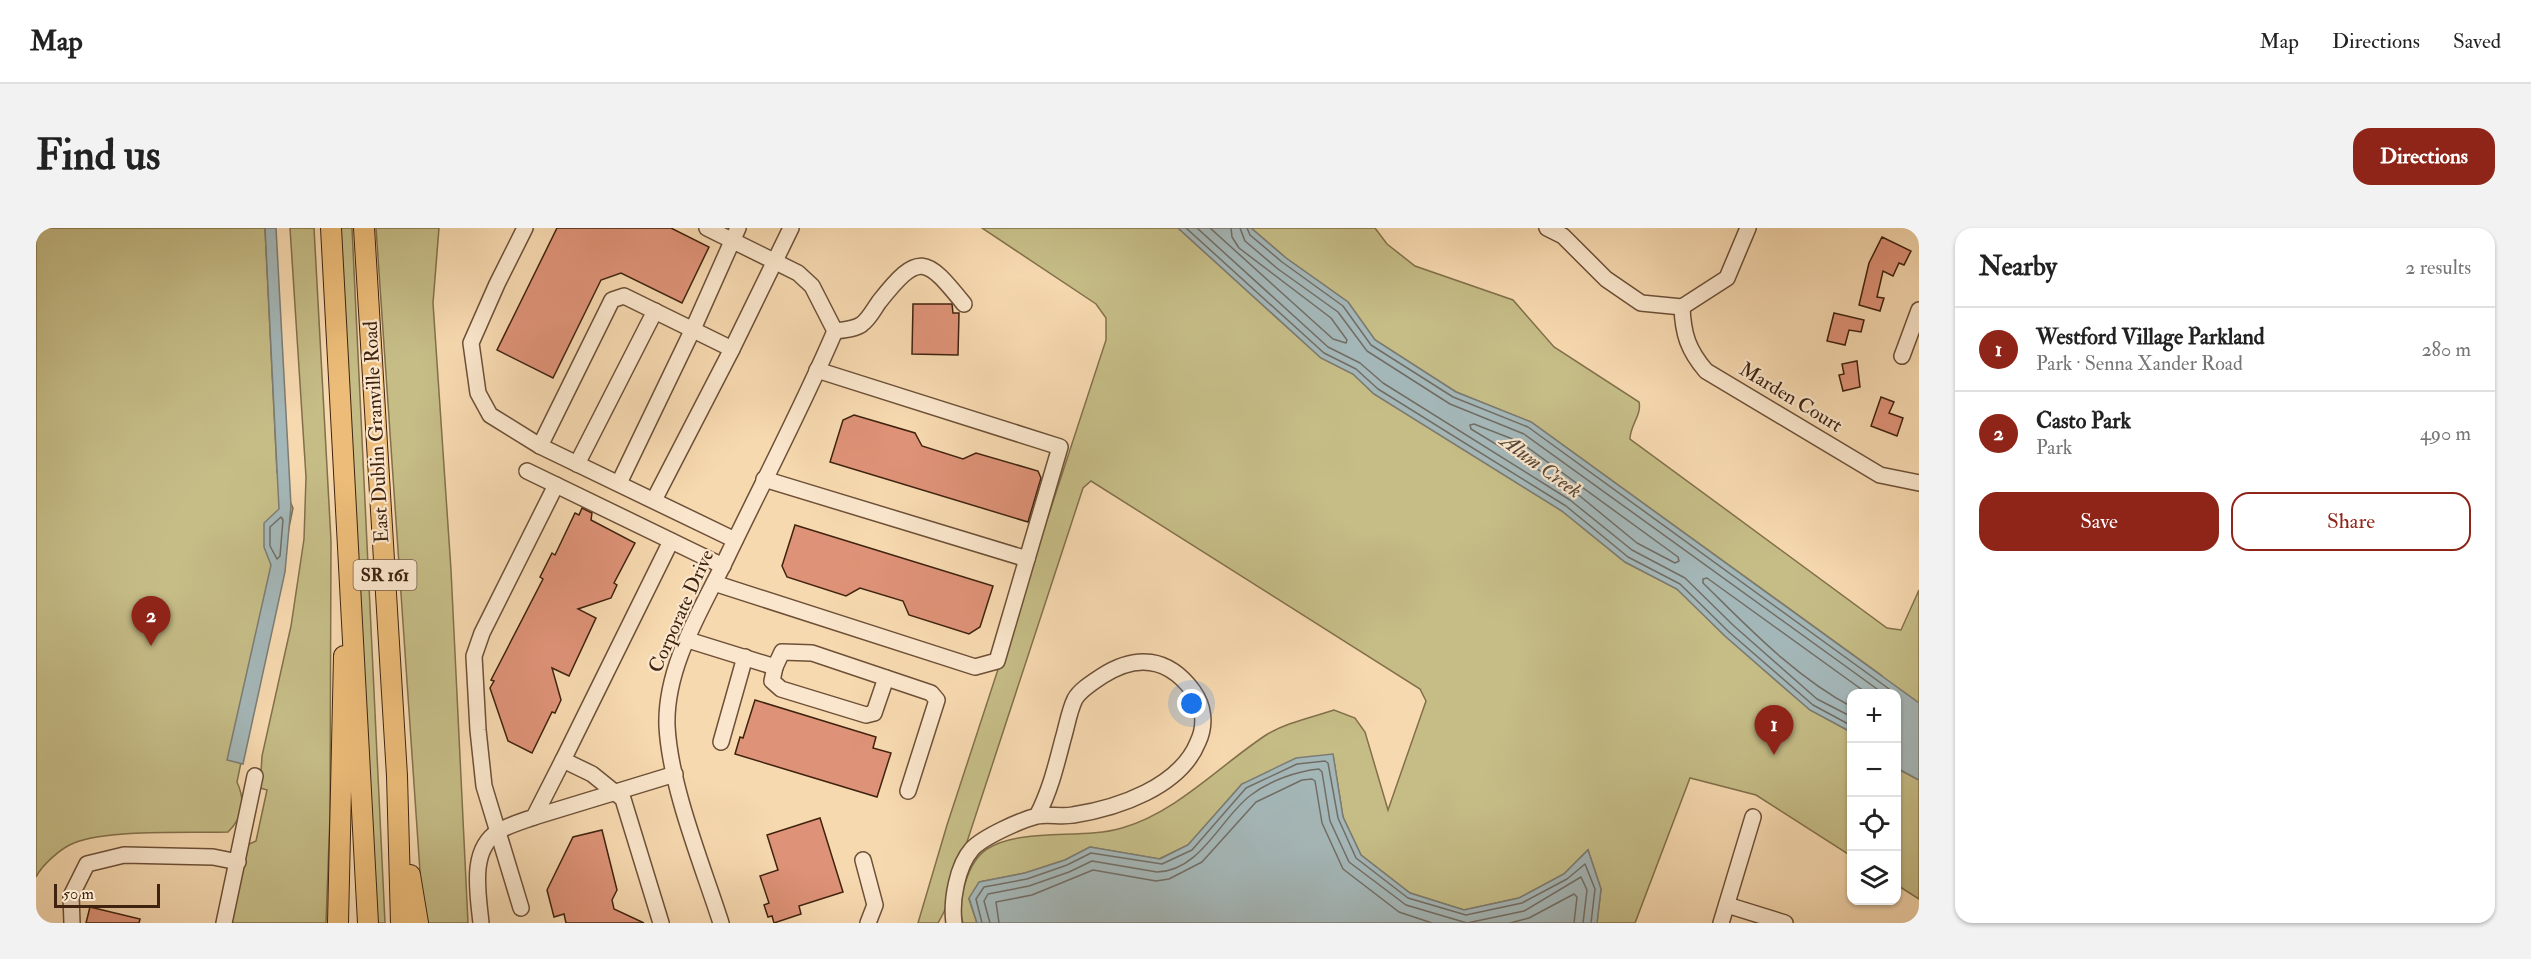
<!DOCTYPE html>
<html lang="en">
<head>
<meta charset="utf-8">
<style>
  body { margin:0; font-family:"IM FELL Double Pica",serif; background:#f2f2f2; color:#222 }
  .controls { position:absolute; right:18px; bottom:18px; display:grid; overflow:hidden; border-radius:12px; box-shadow:0 2px 4px #0004 }
  .controls button { width:54px; height:54px; display:grid; place-items:center; padding:0; border:0; border-bottom:2px solid #e0e0e0; background:#fff; color:#222; font:30px sans-serif }
  .scale { position:absolute; left:18px; bottom:15px; width:106px; box-sizing:border-box; padding-left:6px; border:3px solid #3f230f; border-top:0; font-size:16px; line-height:21px; white-space:nowrap; color:#3f230f; -webkit-text-stroke:4px #fae6cc; paint-order:stroke }
  .you { position:absolute; left:1156px; top:476px; width:21px; height:21px; margin:-15px; border:4px solid #fff; border-radius:50%; background:#1a73e8; box-shadow:0 0 0 9px #1a73e833 }
  .badge { display:grid; place-items:center; width:39px; height:39px; border-radius:50%; background:#8f2418; color:#fff; font-size:20px; font-weight:700 }
  .pin { position:absolute; translate:-50% -50px; filter:drop-shadow(0 2px 3px #0008) }
  .pin::after { content:''; position:absolute; top:32px; width:21px; height:18px; background:inherit; clip-path:polygon(0 0,100% 0,50% 100%) }
  .list { margin:0; padding:0; list-style:none }
  h2 { display:flex; justify-content:space-between; align-items:center; height:78px; margin:0; padding:0 24px; font-size:26px }
  h2 small { font-size:20px; font-weight:400; color:#767676 }
  .list li { display:grid; grid-template-columns:39px 1fr auto; gap:18px; align-items:center; box-sizing:border-box; height:84px; padding:0 24px; border-top:2px solid #e0e0e0 }
  .list b { display:block; font-size:22px; white-space:nowrap }
  .list p { margin:0; font-size:20px; white-space:nowrap; color:#767676 }
  .list em { font-size:20px; font-style:normal; color:#767676 }
  .actions { display:flex; gap:12px; padding:18px 24px }
  .actions a { flex:1; padding:14px 0; border:2px solid #8f2418; border-radius:18px; text-align:center; font-size:21px; color:#8f2418 }
  .actions .main { background:#8f2418; color:#fff }
  .icon { flex:none; width:33px; height:33px; fill:none; stroke:currentColor; stroke-width:2; stroke-linecap:round; stroke-linejoin:round }
  .map { position:relative; flex:none; width:1883px; height:695px; overflow:hidden; border-radius:18px }
  header { display:flex; align-items:center; gap:36px; box-sizing:border-box; height:84px; padding:0 30px; background:#fff; border-bottom:2px solid #e0e0e0 }
  header strong { font-size:28px }
  nav { display:flex; gap:33px; margin-inline-start:auto; font-size:21px }
  .intro { display:flex; align-items:center; justify-content:space-between; box-sizing:border-box; height:144px; padding:0 36px }
  h1 { margin:0; font-size:42px }
  .button { padding:15px 27px; border-radius:18px; background:#8f2418; color:#fff; font-size:21px; font-weight:700 }
  main { display:flex; gap:36px; padding:0 36px }
  aside { flex:1; background:#fff; border-radius:18px; box-shadow:0 2px 4px #0004 }
  .map>svg:first-child { display:block }
</style>
</head>
<body>
<header>
<strong>Map</strong>
<nav><a>Map</a><a>Directions</a><a>Saved</a></nav>
</header>
<div class="intro"><h1>Find us</h1><a class="button">Directions</a></div>
<main>
<div class="map">
<svg width="1883" height="695" viewBox="0 0 1883 695">
  <rect width="100%" height="100%" fill="#f7d9b0"/>
  <filter id="stains"><feTurbulence type="fractalNoise" baseFrequency=".00333" numOctaves="4"/><feColorMatrix values="0 0 0 0 .2 0 0 0 0 .09 0 0 0 0 .02 0 0 0 .5 -.17"/></filter>
  <radialGradient id="worn" r=".72"><stop offset=".6" stop-color="#630" stop-opacity="0"/><stop offset="1" stop-color="#630" stop-opacity=".3"/></radialGradient>
  <g fill="#c5bc86" stroke="#82704a" stroke-width="1.5">
    <path d="M0,0H229L241,244L257,280L201,554C210,574 207,589 192,604C152,605 72,601 38,615C25,620 6,637 0,649Z"/>
    <polygon points="254,0 278,0 295,313 294,587 290,695 195,695 211,617 220,613 231,562 224,560 226,528 255,398 268,311 270,249"/>
    <polygon points="303,0 316,0 349,695 338,695"/>
    <polygon points="340,0 403,0 397,75 415,342 432,695 389,695 386,673"/>
    <path d="M946,0H1142L1285,130L1317,146L1338,166L1526,283L1589,334L1641,361L1689,408L1774,482L1815,504V628L1720,567L1654,550L1599,695H1561L1565,661L1552,622L1528,646L1483,670L1428,682L1374,665L1325,627L1307,589L1297,527L1206,556L1152,617L1123,631L1054,619L1029,632L989,645L944,654L933,671L941,695H927C920,674 932,633 951,621C987,599 1046,612 1086,600C1141,584 1183,538 1230,507C1249,495 1277,489 1298,482L1319,490L1329,504L1352,582L1390,473L1384,461L1055,253L1047,260L908,684L902,695H882L911,597L1070,112V90L1060,76Z"/>
    <path d="M1215,0H1339L1351,16L1379,38L1477,72L1518,119L1603,174C1606,187 1594,197 1594,211L1851,400L1865,402L1883,362V522L1860,466L1845,447L1495,194L1420,164L1339,112L1312,74L1250,30Z"/>
    <polygon points="1860,540 1883,552 1883,671 1861,657"/>
  </g>
  <g fill="#a4b7b8" stroke="#7c7c74" stroke-width="1.5">
    <polygon points="229,0 240,0 255,278 249,344 207,536 191,532 235,337 228,319 228,295 243,281"/>
    <polygon points="1142,0 1215,0 1250,30 1312,74 1339,112 1420,164 1495,194 1883,475 1883,552 1861,540 1860,466 1816,466 1815,504 1774,482 1689,408 1641,361 1589,334 1526,283 1338,166 1317,146 1285,130"/>
    <polygon points="1297,526 1307,589 1325,627 1374,665 1428,682 1483,670 1528,646 1552,622 1565,661 1561,695 941,695 933,670 943,654 989,645 1029,632 1054,619 1124,631 1152,617 1206,556 1260,530"/>
  </g>
  <g fill="none" stroke-linecap="round" stroke-linejoin="round">
    <g stroke="#726d64" stroke-width="1.5">
      <polyline points="1150,0 1288,125 1320,141 1342,161 1530,278 1592,329 1644,356 1693,404 1777,477 1816,498"/>
      <polyline points="1161,0 1292,119 1324,135 1347,155 1534,272 1596,322 1649,350 1698,398 1781,471 1816,489"/>
      <polyline points="1174,0 1297,111 1310,115 1311,112 1295,90 1203,20 1196,9 1195,0"/>
      <polyline points="1204,0 1209,13 1242,41 1302,84 1331,123 1414,176 1488,206 1848,466"/>
      <polyline points="1211,0 1214,7 1246,34 1307,78 1335,117 1417,169 1492,199 1860,466"/>
      <polygon points="1438,196 1484,214 1642,329 1643,333 1639,335 1601,315 1539,264 1435,201 1434,197"/>
      <polygon points="245,289 247,292 244,328 241,331 234,318 234,299"/>
      <path d="M1816,479C1759,449 1712,399 1667,355V351L1671,350L1832,466"/>
      <polyline points="946,695 940,671 948,659 991,651 1031,637 1055,625 1126,636 1156,622 1210,560 1261,536 1289,533 1292,535 1302,590 1320,630 1372,670 1430,687 1486,675 1531,651 1549,636 1559,661 1555,695"/>
      <path d="M954,695L948,673L952,666L993,658L1033,644L1056,633L1121,644C1165,643 1185,589 1215,567C1233,553 1261,543 1283,541L1286,544L1294,593L1313,634L1370,677L1431,695L1488,683L1545,649L1551,662L1547,695"/>
      <polyline points="963,695 960,674 996,667 1057,642 1120,653 1133,651 1166,634 1220,574 1266,552 1276,551 1279,553 1286,595 1307,641 1363,684 1396,695"/>
      <polyline points="1474,695 1493,690 1538,666 1541,669 1538,695"/>
    </g>
  </g>
  <g fill="#de9277" stroke="#3f230f" stroke-width="1.5">
    <polygon points="521,0 635,0 673,19 646,75 585,45 565,52 517,150 461,122"/>
    <polygon points="1846,9 1875,23 1868,37 1863,35 1857,48 1847,43 1841,69 1848,70 1844,83 1823,77 1833,35"/>
    <polygon points="877,76 916,76 917,85 923,85 922,127 876,126"/>
    <polygon points="1798,85 1828,92 1825,104 1813,102 1809,117 1791,113"/>
    <polygon points="1821,133 1824,159 1807,163 1803,147 1808,146 1806,136"/>
    <polygon points="1845,169 1858,174 1853,185 1867,190 1861,208 1835,198"/>
    <polygon points="818,187 879,205 886,218 927,231 940,225 1002,243 1005,250 992,294 794,234 807,192"/>
    <polygon points="546,280 556,285 555,292 599,315 578,355 581,357 575,370 542,381 560,390 533,448 516,440 525,472 519,485 516,484 496,525 472,513 454,460 458,453 455,452 507,351 504,349 516,325 519,327 539,285 543,287"/>
    <polygon points="759,297 957,358 944,399 933,406 873,387 867,373 824,360 810,368 751,349 746,338"/>
    <polygon points="719,472 840,509 837,520 855,525 841,569 699,526 704,509 707,510"/>
    <polygon points="784,590 807,664 763,678 765,686 738,695 736,688 732,689 728,677 733,675 724,648 742,642 731,607"/>
    <polygon points="566,602 581,662 576,672 578,681 608,695 530,695 528,686 518,689 511,662 537,609"/>
    <polygon points="54,679 104,691 103,695 50,695"/>
  </g>
  <g fill="none" stroke-linecap="round" stroke-linejoin="round">
    <defs>
      <g id="minor">
        <polyline points="489,0 461,56 435,115 442,165 454,187 504,218 699,312"/>
        <polyline points="671,0 762,45 776,58 799,103"/>
        <polyline points="1511,0 1527,8 1570,51 1605,75 1646,79 1691,50 1712,0"/>
        <path d="M1646,79C1647,106 1652,122 1670,143L1844,247L1883,255"/>
        <path d="M799,103C807,102 820,101 826,96C833,91 838,81 843,74C883,23 890,29 928,76"/>
        <polyline points="696,121 755,0"/>
        <polyline points="1866,128 1883,82"/>
        <polyline points="504,218 576,72 588,68 696,121 618,272"/>
        <polyline points="541,236 619,83"/>
        <polyline points="491,243 520,257"/>
        <polyline points="728,251 991,331"/>
        <polyline points="583,255 657,101 702,0"/>
        <polyline points="678,355 939,439 961,433 1024,219 781,142"/>
        <polyline points="652,412 739,439 746,424 776,425 895,465 901,472 872,563"/>
        <polyline points="739,439 736,453 745,461 830,487 838,485 850,450"/>
        <polyline points="685,514 709,429"/>
        <polyline points="527,532 635,313"/>
        <polyline points="498,589 639,546"/>
        <polyline points="827,632 839,677 832,695"/>
        <polyline points="1691,677 1749,695"/>
        <polyline points="485,680 448,558 442,502 438,428 446,405 520,257 687,338"/>
        <polyline points="36,695 35,668 51,636 88,627 177,629 202,634"/>
        <polyline points="188,695 219,548"/>
        <path d="M445,695C442,665 433,621 463,603C473,597 487,593 498,589L527,532L556,546L587,571L625,695"/>
        <path d="M685,695C666,636 634,558 631,498C629,438 666,381 691,329C727,254 766,180 799,103"/>
        <path d="M918,695C915,673 921,638 936,621C947,609 985,592 1001,588C1012,586 1026,589 1037,587C1082,580 1144,559 1162,514C1170,497 1168,478 1157,463C1132,429 1100,426 1066,448C1057,454 1044,462 1039,471C1033,483 1031,498 1027,511C1020,538 1014,563 1001,588"/>
        <polyline points="1685,695 1717,589"/>
      </g>
      <g id="major">
        <polyline points="295,0 332,695"/>
        <polyline points="328,0 361,548 365,695"/>
        <polyline points="374,647 382,695"/>
        <polyline points="302,695 308,428"/>
      </g>
    </defs>
    <use href="#minor" stroke="#6d5037" stroke-width="18"/>
    <use href="#major" stroke="#3f230f" stroke-width="22"/>
    <use href="#minor" stroke="#fae6cc" stroke-width="15"/>
    <use href="#major" stroke="#ecbc78" stroke-width="20"/>
  </g>
  <g text-anchor="middle" dominant-baseline="central" stroke-width="4.5" stroke-linejoin="round" paint-order="stroke">
    <rect fill="#fae6cc" stroke="#775e48" stroke-width="1.5" x="317.5" y="332" width="63" height="30" rx="4.5"/>
    <g font-size="18" font-weight="bold" fill="#3f230f">
      <text x="349" y="347">SR 161</text>
    </g>
    <g font-size="20" fill="#3f230f" stroke="#fae6cc">
      <text transform="translate(1755 169) rotate(31)">Marden Court</text>
      <text transform="translate(340 204) rotate(-93)">East Dublin Granville Road</text>
      <text transform="translate(645 383) rotate(-66)">Corporate Drive</text>
    </g>
    <g font-size="21" font-style="italic" fill="#584839" stroke="#fae6cc">
      <text transform="translate(1505 238) rotate(36)">Alum Creek</text>
    </g>
  </g>
  <rect width="100%" height="100%" filter="url(#stains)"/>
  <rect width="100%" height="100%" fill="url(#worn)"/>
</svg>
<div class="controls">
<button>+</button>
<button>−</button>
<button><svg class="icon" aria-label="locate" viewBox="0 0 24 24"><circle cx="12" cy="12" r="6"/><path d="M12 2v4M12 18v4M2 12h4M18 12h4"/></svg></button>
<button><svg class="icon" aria-label="layers" viewBox="0 0 24 24"><path d="M12 4l9 5-9 5-9-5zM3 14l9 5 9-5"/></svg></button>
</div>
<div class="scale">50 m</div>
<div class="you"></div>
<div class="pin badge" style="left:1738px;top:527px">1</div>
<div class="pin badge" style="left:115px;top:418px">2</div>
</div>
<aside>
<h2>Nearby<small>2 results</small></h2>
<ul class="list">
<li><span class="badge">1</span><div><b>Westford Village Parkland</b><p>Park · Senna Xander Road</p></div><em>280 m</em></li>
<li><span class="badge">2</span><div><b>Casto Park</b><p>Park</p></div><em>490 m</em></li>
</ul>
<div class="actions"><a class="main">Save</a><a>Share</a></div>
</aside>
</main>
</body>
</html>
